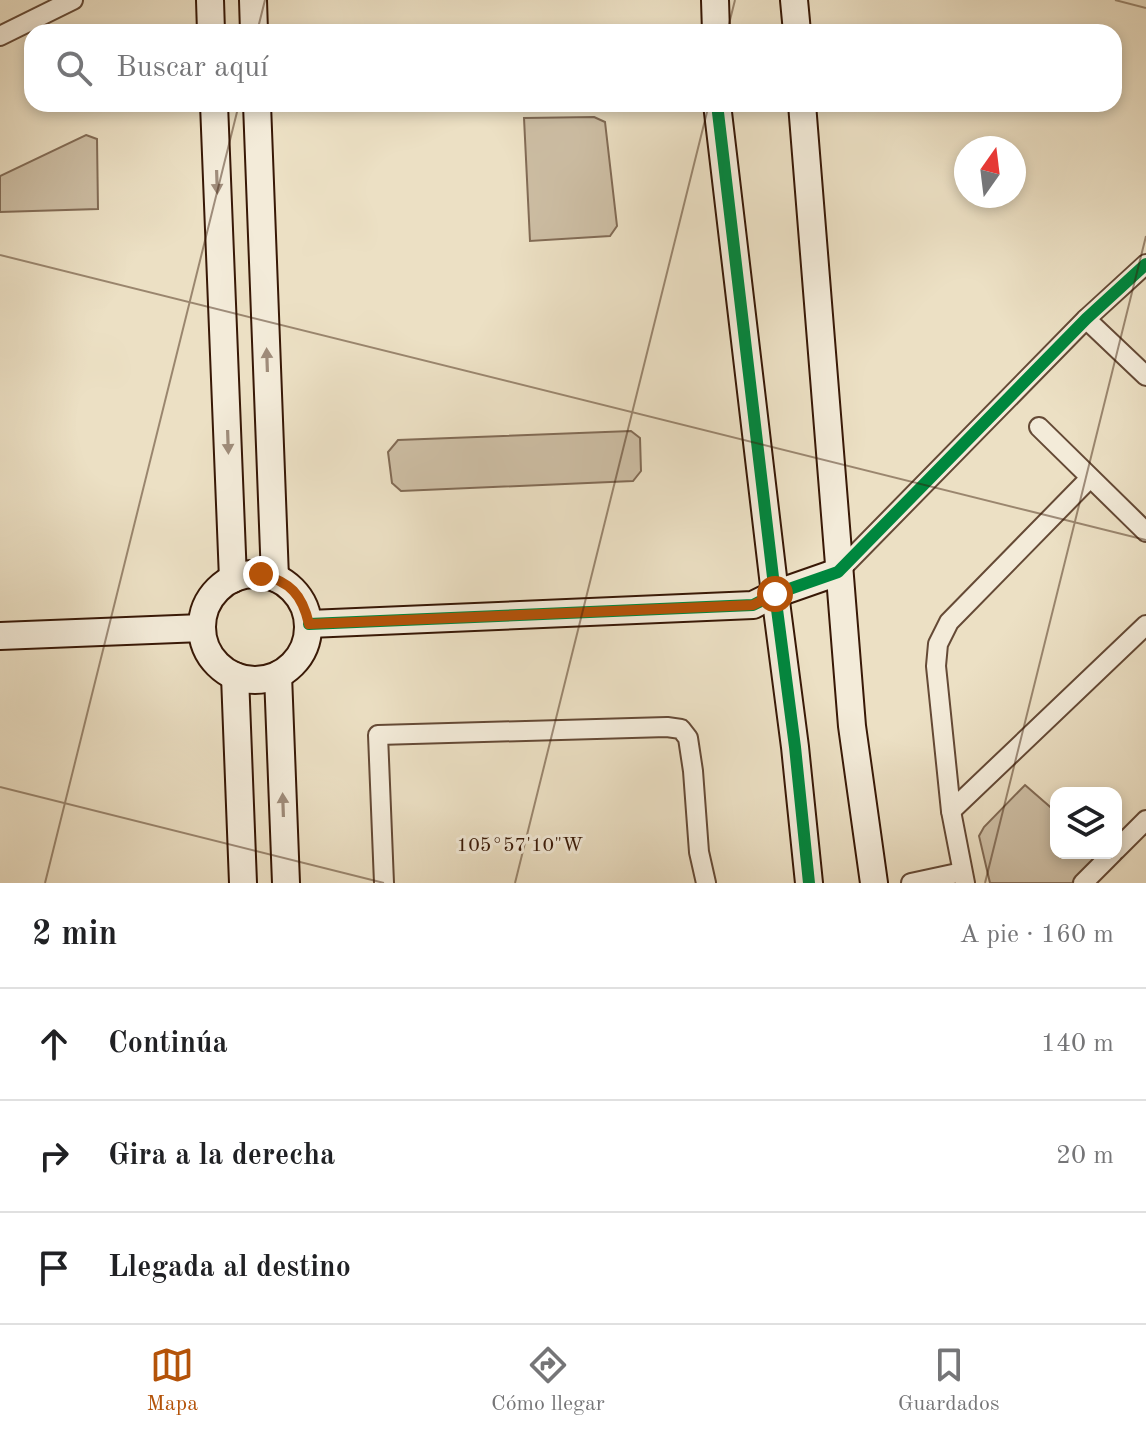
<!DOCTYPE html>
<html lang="es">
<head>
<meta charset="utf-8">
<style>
  body { margin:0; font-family:"Old Standard TT",serif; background:#f2f2f2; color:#202124 }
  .controls { position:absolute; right:24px; bottom:24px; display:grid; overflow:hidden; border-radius:16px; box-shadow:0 4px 12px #0003 }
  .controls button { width:72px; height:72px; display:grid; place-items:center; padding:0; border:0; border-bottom:2px solid #e0e0e0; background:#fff; color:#202124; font:40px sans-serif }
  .compass { position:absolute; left:954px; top:136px; width:72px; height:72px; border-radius:50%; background:#fff; box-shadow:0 4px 12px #0003; rotate:14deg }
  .stop { position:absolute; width:24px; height:24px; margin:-18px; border:6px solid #b45309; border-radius:50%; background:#fff }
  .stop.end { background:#b45309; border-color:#fff; box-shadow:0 2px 8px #0008 }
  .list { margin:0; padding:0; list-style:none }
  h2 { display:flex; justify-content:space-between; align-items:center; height:104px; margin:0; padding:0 32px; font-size:34px }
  h2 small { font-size:26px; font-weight:400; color:#757577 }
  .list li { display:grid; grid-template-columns:52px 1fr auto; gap:24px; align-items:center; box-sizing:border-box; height:112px; padding:0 32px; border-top:2px solid #e0e0e0 }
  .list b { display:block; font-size:30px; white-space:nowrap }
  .list em { font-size:26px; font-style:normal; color:#757577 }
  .icon { flex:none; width:44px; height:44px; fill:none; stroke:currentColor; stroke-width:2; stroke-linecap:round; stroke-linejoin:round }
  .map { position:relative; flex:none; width:1146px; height:883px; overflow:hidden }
  .search { position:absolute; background:#fff; box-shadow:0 4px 12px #0003; left:24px; right:24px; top:24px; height:88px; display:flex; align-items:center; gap:20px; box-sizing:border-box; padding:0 28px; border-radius:24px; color:#757577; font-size:30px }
  .sheet { height:440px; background:#fff }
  nav { display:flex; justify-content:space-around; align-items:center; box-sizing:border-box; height:112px; border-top:2px solid #e0e0e0; background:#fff; font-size:22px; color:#757577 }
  nav a { display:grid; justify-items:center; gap:4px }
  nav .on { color:#b45309 }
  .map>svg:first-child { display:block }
</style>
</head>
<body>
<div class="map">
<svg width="1146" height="883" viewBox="0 0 1146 883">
  <rect width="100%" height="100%" fill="#ece0c4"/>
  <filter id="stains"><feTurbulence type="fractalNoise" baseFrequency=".0025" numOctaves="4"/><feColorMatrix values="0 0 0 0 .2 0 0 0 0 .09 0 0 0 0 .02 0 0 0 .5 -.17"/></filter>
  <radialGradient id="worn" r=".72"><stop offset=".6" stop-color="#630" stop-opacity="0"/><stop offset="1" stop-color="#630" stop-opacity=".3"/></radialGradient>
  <g fill="#cdbea4" stroke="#826b55" stroke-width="2">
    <polygon points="594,117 605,122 617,226 610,236 530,241 524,118"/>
    <polygon points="86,135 97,139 98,209 0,212 0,176"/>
    <polygon points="631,431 640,438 641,471 633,481 401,491 392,483 388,452 398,440"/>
    <polygon points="1025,785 1056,812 1056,853 1102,853 1072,883 990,883 979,836 984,827"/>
  </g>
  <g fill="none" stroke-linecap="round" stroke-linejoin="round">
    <defs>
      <g id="street">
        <polyline points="0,36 73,0"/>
        <polyline points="1086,319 1146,376"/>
        <polyline points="1039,427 1146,532"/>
        <polyline points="838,572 1086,319 1146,264"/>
        <polyline points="951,811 1146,625"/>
        <polyline points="1116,850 1146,820"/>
        <polyline points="384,883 378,735 667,727 681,729 688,738 693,771 699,852 706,883"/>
        <polyline points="911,883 962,872"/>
        <polyline points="965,883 951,811 936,666 938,644 949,622 1090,478"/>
        <polyline points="1083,883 1113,853"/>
      </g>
      <g id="secondary">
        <polyline points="210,0 211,32"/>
        <polyline points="253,0 254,32"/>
        <polyline points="715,0 716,32"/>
        <polyline points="794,0 797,32"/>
        <polyline points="214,104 233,579"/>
        <polyline points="257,104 275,578"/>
        <polyline points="717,104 775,594 795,747 809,883"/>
        <polyline points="802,104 852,726 874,883"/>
        <circle cx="255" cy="627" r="53"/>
        <polyline points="309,624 753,605 775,594 838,572"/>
        <polyline points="0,636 202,628"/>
        <polyline points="278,675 286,883"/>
        <polyline points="235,676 243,883"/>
      </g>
    </defs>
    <use href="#street" stroke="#654a36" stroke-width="22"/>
    <use href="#secondary" stroke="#381806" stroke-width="30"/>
    <use href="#street" stroke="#f3ebd9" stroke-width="18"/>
    <use href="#secondary" stroke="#f3ebd9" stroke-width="26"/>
    <defs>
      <g id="cycleway">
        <polyline points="717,104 775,594 795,747 809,883"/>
        <polyline points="309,624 753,605 775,594 838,572 1086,319 1146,264"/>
      </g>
    </defs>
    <use href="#cycleway" stroke="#f3ebd9" stroke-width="17"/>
    <use href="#cycleway" stroke="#00873e" stroke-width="12"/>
  </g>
  <defs><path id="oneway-solid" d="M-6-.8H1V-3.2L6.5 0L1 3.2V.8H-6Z" transform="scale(2)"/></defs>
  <g fill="#9f8c7a">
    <use href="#oneway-solid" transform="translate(217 182) rotate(88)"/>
    <use href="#oneway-solid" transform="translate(267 360) rotate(-92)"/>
    <use href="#oneway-solid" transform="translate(228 442) rotate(88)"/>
    <use href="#oneway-solid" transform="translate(283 805) rotate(-92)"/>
  </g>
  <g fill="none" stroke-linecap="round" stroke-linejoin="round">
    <path stroke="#b45309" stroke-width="10" d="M261,574C290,582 302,594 309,624L753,605L775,594"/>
  </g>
  <path fill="none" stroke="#381806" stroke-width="2" stroke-opacity="0.45" d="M1115,0L1146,8M257,32L265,0M727,32L735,0M0,255L1146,540M0,787L384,883M45,883L239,104M515,883L709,104M985,883L1146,236"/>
  <g font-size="20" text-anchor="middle" fill="#381806" stroke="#f3ebd9" stroke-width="6" stroke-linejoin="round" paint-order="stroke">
    <text x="520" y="851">105°57'10"W</text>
  </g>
  <rect width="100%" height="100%" filter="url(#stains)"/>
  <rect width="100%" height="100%" fill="url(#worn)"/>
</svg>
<div class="controls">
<button><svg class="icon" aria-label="layers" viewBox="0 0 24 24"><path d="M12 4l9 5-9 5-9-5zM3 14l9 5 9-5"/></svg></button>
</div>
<svg class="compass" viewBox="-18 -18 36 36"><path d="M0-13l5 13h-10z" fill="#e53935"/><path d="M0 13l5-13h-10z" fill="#757577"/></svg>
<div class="stop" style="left:775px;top:594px"></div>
<div class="stop end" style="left:261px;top:574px"></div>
<div class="search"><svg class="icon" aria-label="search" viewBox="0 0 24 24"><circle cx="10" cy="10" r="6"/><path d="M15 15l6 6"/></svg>Buscar aquí</div>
</div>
<section class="sheet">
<h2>2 min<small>A pie · 160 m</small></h2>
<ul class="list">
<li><svg class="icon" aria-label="ahead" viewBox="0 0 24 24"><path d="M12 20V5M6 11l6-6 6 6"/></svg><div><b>Continúa</b></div><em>140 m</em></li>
<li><svg class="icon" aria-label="right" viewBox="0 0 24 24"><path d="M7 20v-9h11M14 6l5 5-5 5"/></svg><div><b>Gira a la derecha</b></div><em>20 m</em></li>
<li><svg class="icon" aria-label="arrive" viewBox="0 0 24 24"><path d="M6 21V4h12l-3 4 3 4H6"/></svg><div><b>Llegada al destino</b></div></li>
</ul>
</section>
<nav>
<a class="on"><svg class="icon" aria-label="map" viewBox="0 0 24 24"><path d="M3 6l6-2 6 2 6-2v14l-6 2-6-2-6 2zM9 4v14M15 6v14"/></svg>Mapa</a>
<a><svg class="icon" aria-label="directions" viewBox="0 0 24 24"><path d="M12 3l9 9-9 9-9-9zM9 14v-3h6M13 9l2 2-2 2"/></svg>Cómo llegar</a>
<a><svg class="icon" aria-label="saved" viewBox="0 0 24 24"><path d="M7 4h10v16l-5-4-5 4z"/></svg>Guardados</a>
</nav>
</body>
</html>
